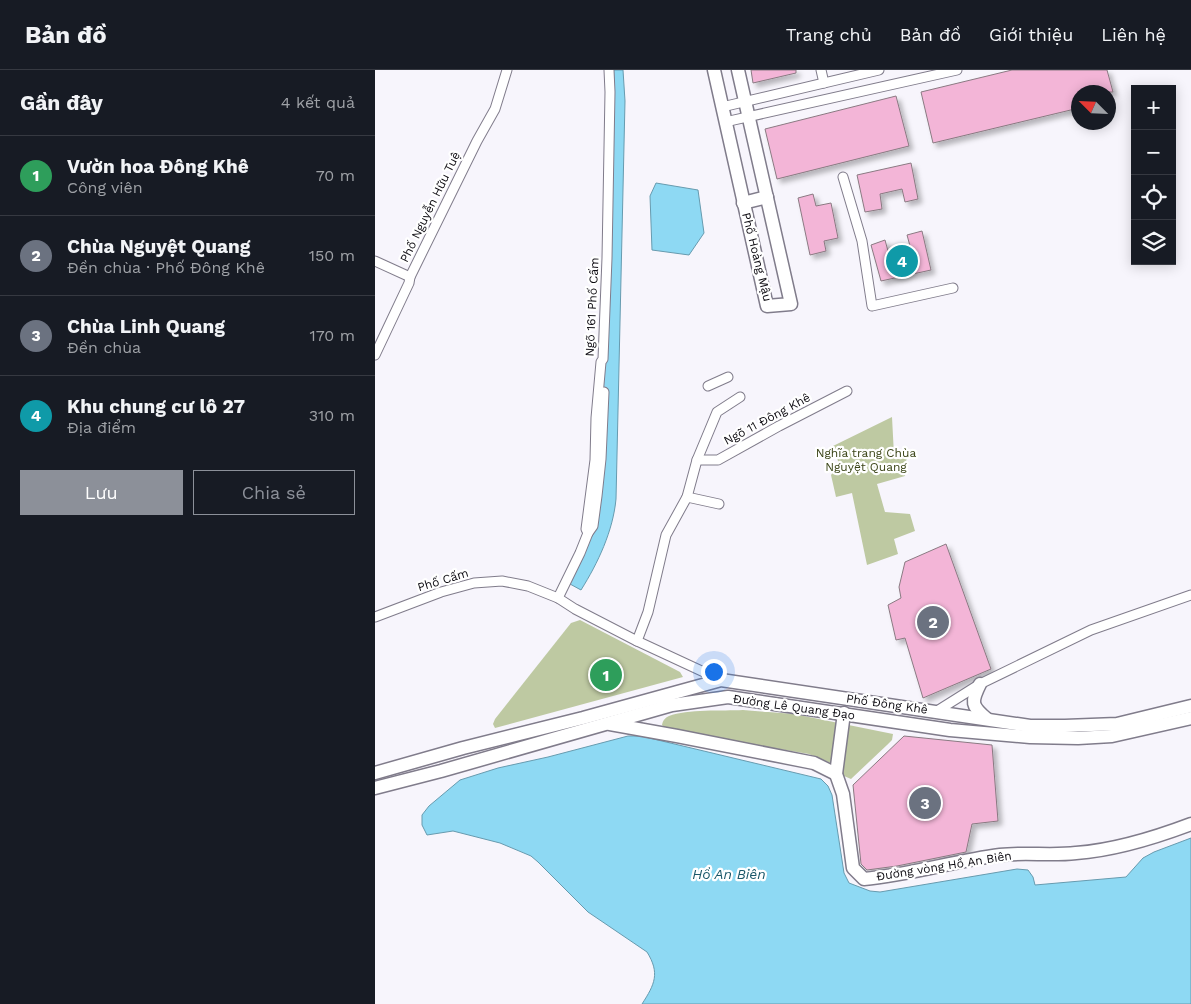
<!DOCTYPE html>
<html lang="vi">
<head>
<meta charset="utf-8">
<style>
  body { margin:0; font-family:"Work Sans",sans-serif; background:#20242c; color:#f1f3f6 }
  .controls { position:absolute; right:15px; top:15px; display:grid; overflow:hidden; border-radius:0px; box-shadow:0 2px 12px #0003 }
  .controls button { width:45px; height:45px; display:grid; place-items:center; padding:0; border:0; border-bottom:1px solid #363941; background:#171b24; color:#f1f3f6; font:25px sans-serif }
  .compass { position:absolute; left:696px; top:15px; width:45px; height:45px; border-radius:50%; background:#171b24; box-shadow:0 2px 12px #0003; rotate:294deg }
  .you { position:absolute; left:338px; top:601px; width:18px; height:18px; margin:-12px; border:4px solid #fff; border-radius:50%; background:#1a73e8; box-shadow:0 0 0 8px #1a73e833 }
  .badge { display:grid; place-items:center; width:32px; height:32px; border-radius:50%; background:#8c9099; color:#fff; font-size:16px; font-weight:700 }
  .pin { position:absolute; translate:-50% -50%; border:2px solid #fff; box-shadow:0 1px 5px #0006 }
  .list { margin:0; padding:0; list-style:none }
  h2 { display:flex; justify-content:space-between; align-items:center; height:65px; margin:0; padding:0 20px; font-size:21px }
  h2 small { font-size:16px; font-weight:400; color:#9ea1a6 }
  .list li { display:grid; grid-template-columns:32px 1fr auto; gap:15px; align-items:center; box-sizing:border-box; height:80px; padding:0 20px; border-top:1px solid #363941 }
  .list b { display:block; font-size:19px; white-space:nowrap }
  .list p { margin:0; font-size:16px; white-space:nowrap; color:#9ea1a6 }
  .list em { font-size:16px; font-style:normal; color:#9ea1a6 }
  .actions { display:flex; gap:10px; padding:15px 20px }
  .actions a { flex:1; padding:11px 0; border:1px solid #8c9099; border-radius:0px; text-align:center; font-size:18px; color:#8c9099 }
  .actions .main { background:#8c9099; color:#fff }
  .icon { flex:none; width:28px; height:28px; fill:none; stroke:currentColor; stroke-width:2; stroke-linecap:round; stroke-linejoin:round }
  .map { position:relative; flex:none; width:816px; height:934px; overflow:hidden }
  header { display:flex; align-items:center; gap:30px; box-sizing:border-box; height:70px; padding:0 25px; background:#171b24; border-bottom:1px solid #363941 }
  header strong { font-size:24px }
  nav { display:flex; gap:28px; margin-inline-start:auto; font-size:18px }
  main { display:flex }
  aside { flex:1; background:#171b24 }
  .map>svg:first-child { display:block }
</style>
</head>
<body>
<header>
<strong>Bản đồ</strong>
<nav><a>Trang chủ</a><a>Bản đồ</a><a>Giới thiệu</a><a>Liên hệ</a></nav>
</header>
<main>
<aside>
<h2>Gần đây<small>4 kết quả</small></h2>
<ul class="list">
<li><span class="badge" style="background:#2e9e5b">1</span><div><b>Vườn hoa Đông Khê</b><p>Công viên</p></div><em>70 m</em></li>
<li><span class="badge" style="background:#6b7280">2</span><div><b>Chùa Nguyệt Quang</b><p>Đền chùa · Phố Đông Khê</p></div><em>150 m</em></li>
<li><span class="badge" style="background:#6b7280">3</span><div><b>Chùa Linh Quang</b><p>Đền chùa</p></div><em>170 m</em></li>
<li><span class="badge" style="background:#0f9aa8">4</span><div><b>Khu chung cư lô 27</b><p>Địa điểm</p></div><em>310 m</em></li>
</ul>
<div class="actions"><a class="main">Lưu</a><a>Chia sẻ</a></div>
</aside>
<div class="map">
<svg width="816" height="934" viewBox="0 0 816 934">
  <defs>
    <filter id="shadow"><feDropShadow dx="4" dy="4" stdDeviation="2.5" flood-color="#0004"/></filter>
  </defs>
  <rect width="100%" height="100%" fill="#f7f5fc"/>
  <g fill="#bec9a2">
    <polygon points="517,347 519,385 532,382 530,406 502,414 510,442 535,444 540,461 519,469 523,484 492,495 477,423 461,427 456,405 464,394 458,376"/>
    <polygon points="205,550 305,602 308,607 120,658 118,654 120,649 196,553"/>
    <path d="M368,640L419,644L518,664L517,670L512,675L476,709L469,706L465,697L434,684L292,660L287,655C288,650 290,648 294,646C312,639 348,641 368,640Z"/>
  </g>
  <g fill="#8ed9f3" stroke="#679baf">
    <path d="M231,0H248L250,31L241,429C238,461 223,493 206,520L195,514L209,485L218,458L228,250Z"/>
    <polygon points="281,113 323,120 329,163 314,185 277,180 275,126"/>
    <path d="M253,666H266L446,709L453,716L457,725L469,803L474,813L495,821L505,822L642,799L653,800L658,807L660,815L751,807L768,788L779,782L816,768V934H267C280,914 285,903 272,882L213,842L163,792L156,786L125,773L78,761L52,765L47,755V745L54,736L85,710L123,698L173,687Z"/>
  </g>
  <g fill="#f3b5d7" stroke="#8a7a82" filter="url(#shadow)">
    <polygon points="376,0 421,0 421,3 378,13"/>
    <polygon points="637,0 732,0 738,22 704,22 704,38 558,73 546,22"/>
    <polygon points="521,26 534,76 402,109 390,59"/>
    <polygon points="536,93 543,129 530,132 527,119 505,124 507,139 490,142 482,105"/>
    <polygon points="438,124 441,136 456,133 463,168 449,171 451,181 435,185 423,128"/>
    <polygon points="547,161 556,200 506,211 496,175 510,170 513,181 535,176 532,165"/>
    <polygon points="571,474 616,599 548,628 530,568 521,570 513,535 526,528 524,517 530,492"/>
    <polygon points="529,666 617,675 623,751 597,754 591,782 522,796 492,800 486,794 478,715"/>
  </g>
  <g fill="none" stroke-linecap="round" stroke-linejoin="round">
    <defs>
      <g id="street">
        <polyline points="446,0 449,13"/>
        <polyline points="347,37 504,0"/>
        <polyline points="350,52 582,0"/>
        <polyline points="468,107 487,171 497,236 578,218"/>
        <polyline points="0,191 35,207"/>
        <polyline points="0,285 34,213 35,207 102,71 120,39 132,0"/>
        <polyline points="333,316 353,307"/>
        <polyline points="322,390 343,390 404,356 472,321"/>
        <polyline points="312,427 344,434"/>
        <polyline points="213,463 218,456 222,426 226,389 229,322"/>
        <polyline points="183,528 205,483 213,463 211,459 220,390 221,348 226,292 228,289 232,188 235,22 234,0"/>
        <polyline points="0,547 66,522 99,513 127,511 153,516 183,528 200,539 262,571 346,610"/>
        <polyline points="262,571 273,542 291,465 312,427 322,390 342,342 365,327"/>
        <polyline points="562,641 605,614 716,560 816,525"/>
      </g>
      <g id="secondary">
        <polyline points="339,0 392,236 416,234 363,0"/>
        <polyline points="368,133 392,127"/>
        <path d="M605,614C596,632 596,636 612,649"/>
        <path d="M469,643L461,704L468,724L478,798L489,809C535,805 579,791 625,785C650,782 676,786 701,783C741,780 779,768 816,754"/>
        <polyline points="235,654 302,666 439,693 461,704"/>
        <polyline points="0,703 88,678 208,648 346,610 655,656 690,656 742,654 816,636"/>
        <polyline points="0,718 66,701 297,635 353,627 575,660 655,667 703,668 737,666 816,648"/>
      </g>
    </defs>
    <use href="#street" stroke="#807c8b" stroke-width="11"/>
    <use href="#secondary" stroke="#807c8b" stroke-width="15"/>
    <use href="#street" stroke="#fff" stroke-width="9"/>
    <use href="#secondary" stroke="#fff" stroke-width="12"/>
  </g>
  <g text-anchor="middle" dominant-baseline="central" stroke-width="4.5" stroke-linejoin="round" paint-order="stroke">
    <g font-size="12" fill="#0c0a10" stroke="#fff">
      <text transform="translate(55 137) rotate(-64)">Phố Nguyễn Hữu Tuệ</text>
      <text transform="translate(382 187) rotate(76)">Phố Hoàng Mậu</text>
      <text transform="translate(217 237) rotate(-87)">Ngõ 161 Phố Cấm</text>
      <text transform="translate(392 349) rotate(-28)">Ngõ 11 Đông Khê</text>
      <text transform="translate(68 510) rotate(-17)">Phố Cấm</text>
      <text transform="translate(512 634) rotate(8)">Phố Đông Khê</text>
      <text transform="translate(419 637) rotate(8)">Đường Lê Quang Đạo</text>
      <text transform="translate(569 796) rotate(-9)">Đường vòng Hồ An Biên</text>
    </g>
    <g font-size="12" fill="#3a4417" stroke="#fff">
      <text x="491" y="383">Nghĩa trang Chùa<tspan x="491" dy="14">Nguyệt Quang</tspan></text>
    </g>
    <g font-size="14" font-style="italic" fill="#195769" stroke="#fff">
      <text x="354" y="804">Hồ An Biên</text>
    </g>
  </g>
</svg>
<div class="controls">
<button>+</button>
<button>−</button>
<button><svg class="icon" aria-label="locate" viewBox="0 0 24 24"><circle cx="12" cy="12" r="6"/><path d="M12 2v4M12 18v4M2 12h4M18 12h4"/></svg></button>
<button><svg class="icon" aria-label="layers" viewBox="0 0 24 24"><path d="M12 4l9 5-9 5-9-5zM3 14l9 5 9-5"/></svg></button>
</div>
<svg class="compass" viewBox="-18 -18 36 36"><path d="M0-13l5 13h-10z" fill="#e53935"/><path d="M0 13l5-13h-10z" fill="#9ea1a6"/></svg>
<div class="you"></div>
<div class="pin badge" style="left:231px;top:605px;background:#2e9e5b">1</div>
<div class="pin badge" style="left:558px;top:552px;background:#6b7280">2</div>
<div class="pin badge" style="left:550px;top:733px;background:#6b7280">3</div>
<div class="pin badge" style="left:527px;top:191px;background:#0f9aa8">4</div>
</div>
</main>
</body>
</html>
